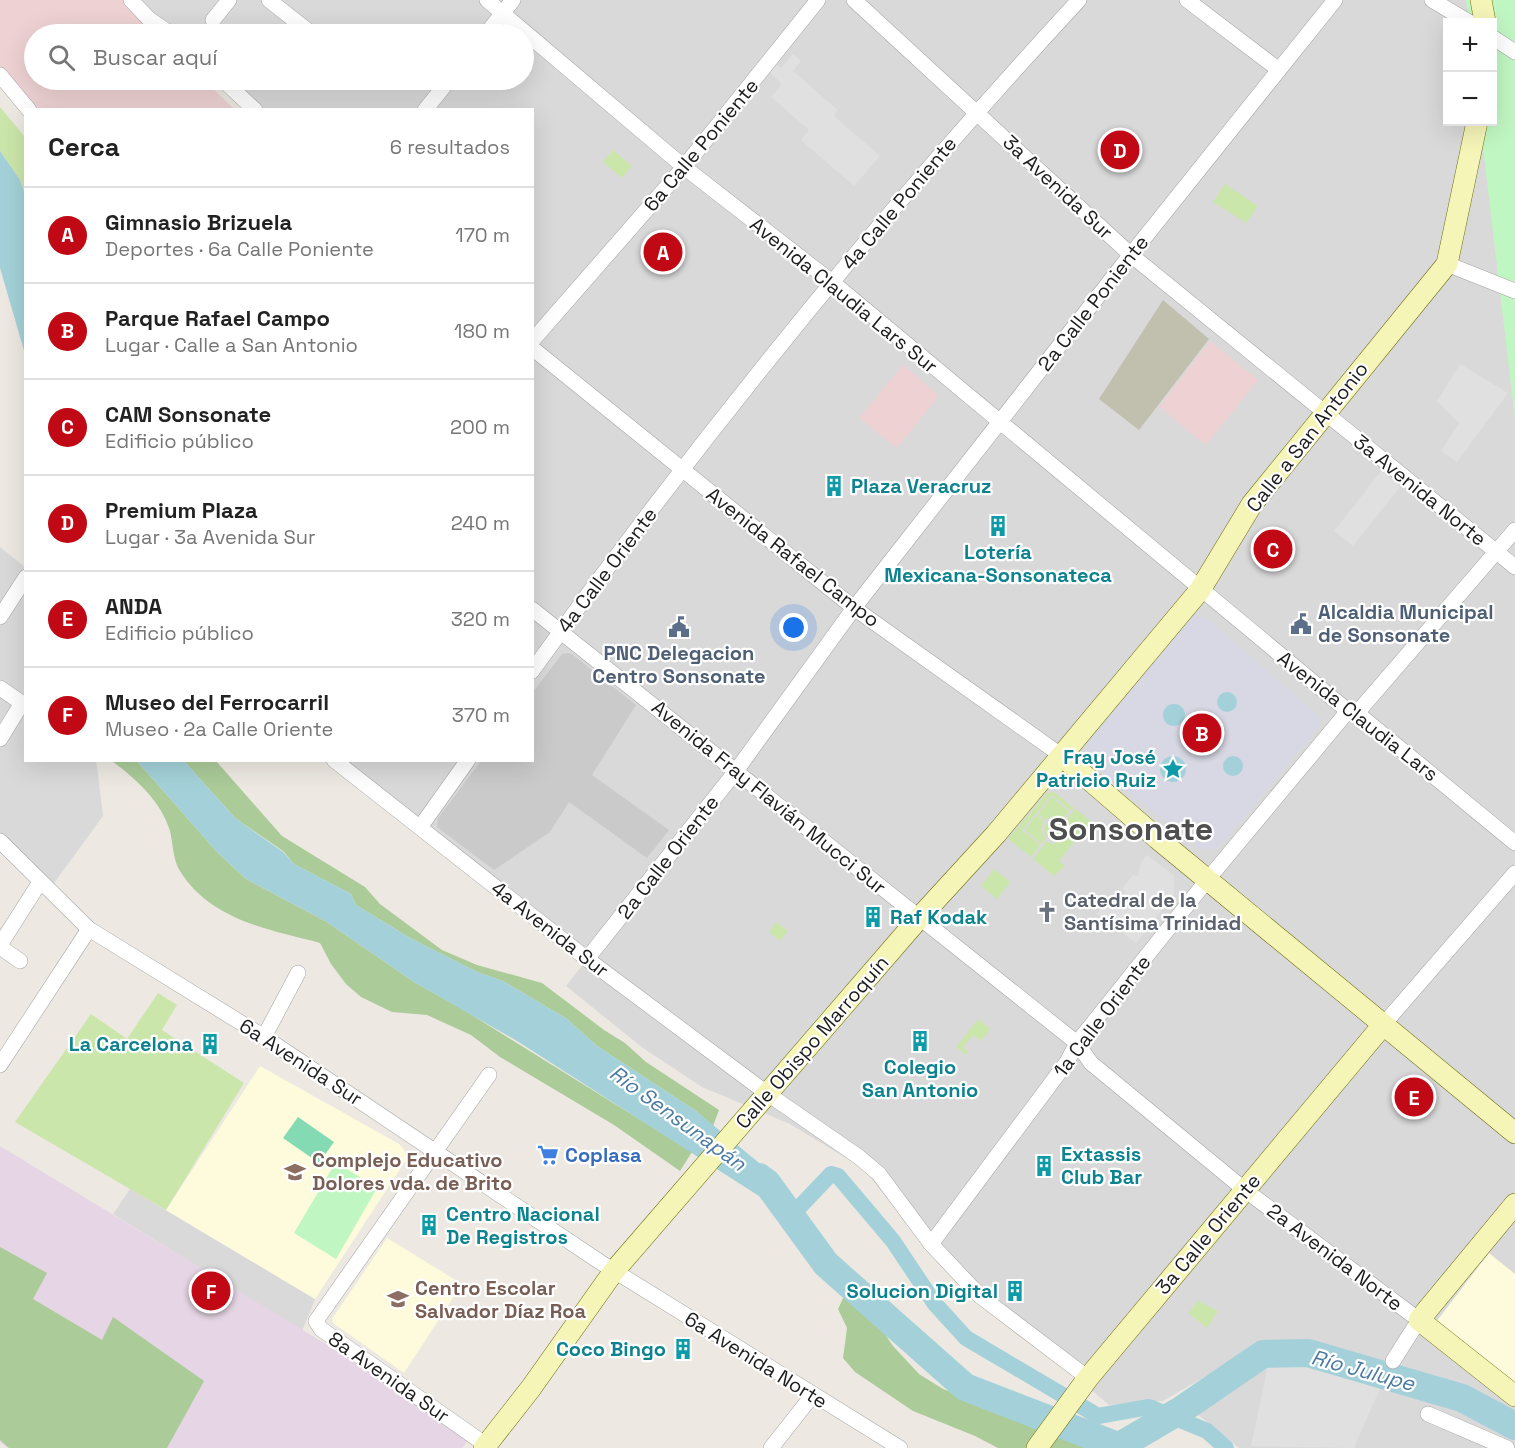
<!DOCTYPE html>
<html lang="es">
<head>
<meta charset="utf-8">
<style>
  body { margin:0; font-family:"Space Grotesk",sans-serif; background:#f6f6f6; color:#222 }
  .controls { position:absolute; right:18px; top:18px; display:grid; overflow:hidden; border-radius:0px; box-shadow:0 6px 24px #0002 }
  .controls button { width:54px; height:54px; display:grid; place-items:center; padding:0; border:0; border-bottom:2px solid #e0e0e0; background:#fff; color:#222; font:30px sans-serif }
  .you { position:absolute; left:794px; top:628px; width:21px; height:21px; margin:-15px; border:4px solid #fff; border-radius:50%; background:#1a73e8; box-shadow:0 0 0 9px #1a73e833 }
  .badge { display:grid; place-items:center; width:39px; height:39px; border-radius:50%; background:#c00915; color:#fff; font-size:20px; font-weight:700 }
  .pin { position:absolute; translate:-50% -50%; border:3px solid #fff; box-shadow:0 2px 6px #0006 }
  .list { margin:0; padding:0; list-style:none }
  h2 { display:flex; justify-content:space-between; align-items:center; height:78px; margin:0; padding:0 24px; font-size:26px }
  h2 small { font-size:20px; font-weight:400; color:#767676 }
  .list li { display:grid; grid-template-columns:39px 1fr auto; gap:18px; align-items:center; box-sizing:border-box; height:96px; padding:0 24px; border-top:2px solid #e0e0e0 }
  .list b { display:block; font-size:22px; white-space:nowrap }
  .list p { margin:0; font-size:20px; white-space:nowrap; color:#767676 }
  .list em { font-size:20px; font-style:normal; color:#767676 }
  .icon { flex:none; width:33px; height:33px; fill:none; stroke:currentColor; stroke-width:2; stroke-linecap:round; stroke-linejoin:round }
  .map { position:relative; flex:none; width:1515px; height:1448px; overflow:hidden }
  .search { position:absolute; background:#fff; box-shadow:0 6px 24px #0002; left:24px; top:24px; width:510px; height:66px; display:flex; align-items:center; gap:15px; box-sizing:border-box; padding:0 21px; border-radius:33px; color:#767676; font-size:22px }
  .panel { position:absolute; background:#fff; box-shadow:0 6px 24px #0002; left:24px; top:108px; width:510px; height:654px; border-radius:0px }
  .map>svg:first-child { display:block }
</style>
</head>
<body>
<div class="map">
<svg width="1515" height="1448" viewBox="0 0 1515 1448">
  <rect width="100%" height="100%" fill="#ede9e2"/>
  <g fill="#dad9d9" fill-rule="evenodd">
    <path d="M131,0H1515V1417L1480,1393L1274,1341L1254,1348L1163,1401L1109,1405L929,1252L864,1169L790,1124L702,1087L643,1048L566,986L587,959L332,761L532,760V110L255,109L223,80H524V34H171ZM1448,22H1492V122H1448Z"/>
    <polygon points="0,547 25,567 26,760 96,761 97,766 103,816 49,890 0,841"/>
    <polygon points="130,1189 315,1299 302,1331 113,1214"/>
    <polygon points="1305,1363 1448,1402 1515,1436 1515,1448 1239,1448 1196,1413 1268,1365"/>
  </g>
  <g fill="#eed2d3">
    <polygon points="0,0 126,0 159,34 34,34 34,80 204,80 234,109 36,109 0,68"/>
    <polygon points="1210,341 1258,380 1206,445 1159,407"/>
    <polygon points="903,365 939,396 897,448 859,418"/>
  </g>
  <polygon fill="#e6d5e4" points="0,1146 334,1349 468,1440 462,1448 8,1448 0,1442"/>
  <g fill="#fdfbdb">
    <polygon points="260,1066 399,1144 405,1151 406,1160 315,1299 166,1210"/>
    <polygon points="387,1238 462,1284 404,1373 333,1323 332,1319"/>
    <polygon points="1489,1253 1515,1274 1515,1386 1436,1322"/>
  </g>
  <polygon fill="#cacaca" points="567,653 572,654 636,705 592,775 669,830 647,858 569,802 550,832 494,870 437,827 438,818 481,761 532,760 533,692 562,654"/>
  <polygon fill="#c1c0ae" points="1163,300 1209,339 1139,430 1099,399"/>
  <g fill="#cbe6aa">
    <polygon points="0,107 25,137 25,194 20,180 0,151"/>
    <polygon points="613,150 632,166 622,178 603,162"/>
    <polygon points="1225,184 1258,206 1246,223 1213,202"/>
    <polygon points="1054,792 1074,808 1071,811 1052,795 1022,830 1040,845 1031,857 1008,839 1047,793"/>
    <polygon points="1052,797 1069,812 1063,820 1055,816 1045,820 1038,814"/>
    <polygon points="1075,809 1091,821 1059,861 1065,866 1054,876 1033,859 1047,841 1053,844 1065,839 1068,831 1065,821"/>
    <polygon points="1036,815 1044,821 1041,830 1045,839 1041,844 1025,830"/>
    <circle cx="1054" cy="830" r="10"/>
    <polygon points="994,869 1010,882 997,899 981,886"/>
    <polygon points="776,922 788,931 780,941 769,932"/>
    <polygon points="158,993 177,1005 162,1030 244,1083 166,1210 15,1122 91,1014 127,1039"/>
    <polygon points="978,1019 990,1029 981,1041 973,1035 963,1047 968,1052 966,1055 956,1047"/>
    <polygon points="1198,1301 1218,1311 1207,1328 1188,1313"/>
  </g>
  <g fill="#abcb99">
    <path d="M112,761H137L217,852L246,879L327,922L414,982L467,1012L692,1152L680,1171L614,1125L500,1057L471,1035L427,1015L392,1012L361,997L346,984L331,964L320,943C270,930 210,920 180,871C173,860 173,844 170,831C161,801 136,779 112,761Z"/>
    <polygon points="184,761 216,761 282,836 365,887 380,904 442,950 477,965 542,983 604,1030 625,1043 646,1062 719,1110 713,1126 696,1111 597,1046 567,1019 503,981 477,972 410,938 356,905 351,894 294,864 283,851 235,818"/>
    <polygon points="0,1247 47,1273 33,1299 102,1340 113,1317 204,1381 167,1448 9,1448 0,1440"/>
    <polygon points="845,1294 878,1324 893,1346 919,1374 943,1389 1106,1448 998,1448 975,1436 913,1411 855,1372 843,1358 847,1328 838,1309"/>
  </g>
  <g fill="#c0f6c1">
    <polygon points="1466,0 1515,0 1515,419 1480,122 1492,122 1492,22 1469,22"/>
    <polygon points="336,1162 377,1188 336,1259 294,1233"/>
  </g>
  <polygon fill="#83dab3" points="298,1117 334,1142 319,1163 283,1138"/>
  <g fill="#e0e0e0">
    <polygon points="793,54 801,61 793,71 838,110 834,116 880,156 854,186 801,140 809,130 771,97 782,84 768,71 775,63 781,68"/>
    <polygon points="1460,364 1508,393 1457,462 1441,451 1459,423 1437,401"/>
    <polygon points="1381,471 1400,487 1353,546 1334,531"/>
    <polygon points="1147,855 1174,876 1174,894 1136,943 1097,914 1104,904 1111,910 1126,892 1122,889 1133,875 1138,876 1141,862"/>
    <polygon points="1305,1363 1382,1384 1354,1448 1251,1446 1268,1365"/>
  </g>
  <polygon fill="#d7d8e3" points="1189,616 1205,617 1319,716 1320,726 1218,848 1201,850 1084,757 1085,739"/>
  <g fill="#a4d1d9">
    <polygon points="0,151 20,180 25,194 25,354 0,268"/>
    <circle cx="1227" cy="702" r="10"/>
    <circle cx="1174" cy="715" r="11"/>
    <circle cx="1233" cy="766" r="10"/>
    <circle cx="1173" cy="769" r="13"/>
    <polygon points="137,761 184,761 235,818 283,852 294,864 351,894 356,905 410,938 477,972 503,981 567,1019 597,1046 696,1111 781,1181 783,1205 773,1205 517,1041 414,982 327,922 246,879 217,852"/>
  </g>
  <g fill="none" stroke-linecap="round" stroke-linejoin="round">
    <polyline stroke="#a4d1d9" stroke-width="16" points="791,1216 831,1174 838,1176 893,1241 935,1304 966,1338 1098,1416 1149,1407 1207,1431 1226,1448"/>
    <g stroke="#a4d1d9" stroke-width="28">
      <polyline points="759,1177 767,1183 826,1264 965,1387 1123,1448"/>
      <polyline points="1121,1445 1181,1410 1263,1354 1308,1353 1462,1398 1515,1426"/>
    </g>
    <defs>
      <g id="street">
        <polyline points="131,0 149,19 171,34"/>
        <polyline points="269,0 312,34"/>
        <polyline points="487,0 684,167 832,282 1348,711 1357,713 1515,843"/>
        <polyline points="854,0 1131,255 1515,567"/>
        <polyline points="1187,0 1279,70"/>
        <polyline points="1432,0 1469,22"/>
        <polyline points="213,20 229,0"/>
        <polyline points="486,34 513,0"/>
        <polyline points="1492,37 1515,52"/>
        <polyline points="0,75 29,110"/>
        <polyline points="223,80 255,110"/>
        <polyline points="425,110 449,80"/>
        <polyline points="1447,264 1515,291"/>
        <polyline points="532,341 684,167 818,0"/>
        <polyline points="532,348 854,608 1062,756"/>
        <polyline points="532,609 1077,1043 1091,1063 1245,1190 1419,1320 1393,1361"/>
        <polyline points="0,617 26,577"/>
        <path d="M532,671C701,436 883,212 1079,0"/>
        <polyline points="0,688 26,706"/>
        <polyline points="1357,713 1515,530"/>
        <polyline points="0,739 22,703"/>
        <polyline points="334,760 587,959 768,1094 859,1157 879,1174 931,1244 980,1296 1088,1378"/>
        <polyline points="421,826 468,760"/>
        <polyline points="0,841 89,929 264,1037 600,1262 900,1448"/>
        <polyline points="0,945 40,882"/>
        <polyline points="0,947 20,961"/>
        <polyline points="587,959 736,771 854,608 1121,267 1335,0"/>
        <polyline points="1383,1025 1515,873"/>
        <polyline points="264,1037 298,973"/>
        <polyline points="0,1065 89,929"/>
        <polyline points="931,1244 1067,1062 1077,1043 1208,879 1348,711"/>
        <polyline points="1428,1414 1507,1448"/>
        <polyline points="486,1445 321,1329 316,1321 489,1075"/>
        <polyline points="771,1448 812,1396"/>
      </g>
      <g id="secondary">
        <polyline points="1481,0 1485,22"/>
        <polyline points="1062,756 1158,839 1515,1133"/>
        <polyline points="1515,1204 1419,1320 1515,1396"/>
        <polyline points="484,1448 531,1388 614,1271 920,917 996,834 1200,590 1252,504 1447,264 1477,122"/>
        <polyline points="1037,1448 1088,1378 1383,1025"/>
      </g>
    </defs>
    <use href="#street" stroke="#a3a3a3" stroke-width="16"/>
    <use href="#secondary" stroke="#696d09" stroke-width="22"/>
    <use href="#street" stroke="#fff" stroke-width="15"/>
    <use href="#secondary" stroke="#f6f5b8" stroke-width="21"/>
  </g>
  <defs>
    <symbol id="building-bare" viewBox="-9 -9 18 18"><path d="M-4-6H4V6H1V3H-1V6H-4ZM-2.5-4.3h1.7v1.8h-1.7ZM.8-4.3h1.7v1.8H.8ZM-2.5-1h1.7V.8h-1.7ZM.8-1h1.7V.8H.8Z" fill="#0f9aa8" stroke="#fff" stroke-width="2.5" paint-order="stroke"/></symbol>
    <symbol id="civic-bare" viewBox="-9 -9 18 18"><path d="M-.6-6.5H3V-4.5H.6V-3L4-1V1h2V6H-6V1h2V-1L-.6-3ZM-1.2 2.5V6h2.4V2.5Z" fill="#5c6f8a" stroke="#fff" stroke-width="2.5" paint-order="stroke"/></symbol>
    <symbol id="sight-bare" viewBox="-9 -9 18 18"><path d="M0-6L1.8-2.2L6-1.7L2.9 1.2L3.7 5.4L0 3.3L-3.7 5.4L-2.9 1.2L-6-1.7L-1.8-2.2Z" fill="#0f9aa8" stroke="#fff" stroke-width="2.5" paint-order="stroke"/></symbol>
    <symbol id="church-bare" viewBox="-9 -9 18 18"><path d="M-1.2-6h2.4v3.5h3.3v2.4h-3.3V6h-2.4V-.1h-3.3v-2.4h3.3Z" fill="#6b7280" stroke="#fff" stroke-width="2.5" paint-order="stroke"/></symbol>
    <symbol id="supermarket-bare" viewBox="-9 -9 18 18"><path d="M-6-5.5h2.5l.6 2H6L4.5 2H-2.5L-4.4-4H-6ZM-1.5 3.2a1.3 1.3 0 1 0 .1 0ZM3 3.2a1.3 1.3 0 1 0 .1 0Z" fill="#3f7fe0" stroke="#fff" stroke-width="2.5" paint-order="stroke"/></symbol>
    <symbol id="school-bare" viewBox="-9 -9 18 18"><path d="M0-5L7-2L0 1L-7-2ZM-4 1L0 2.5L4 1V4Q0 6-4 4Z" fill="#8d6e63" stroke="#fff" stroke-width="2.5" paint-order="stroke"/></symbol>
  </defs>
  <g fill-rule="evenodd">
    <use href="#building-bare" x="819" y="471" width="30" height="30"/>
    <use href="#building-bare" x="983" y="511" width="30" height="30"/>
    <use href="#civic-bare" x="1286" y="609" width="30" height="30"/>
    <use href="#civic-bare" x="664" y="612" width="30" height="30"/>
    <use href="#sight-bare" x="1158" y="754" width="30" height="30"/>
    <use href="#church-bare" x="1032" y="897" width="30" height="30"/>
    <use href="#building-bare" x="858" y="902" width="30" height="30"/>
    <use href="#building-bare" x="905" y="1026" width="30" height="30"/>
    <use href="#building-bare" x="195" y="1029" width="30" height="30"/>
    <use href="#supermarket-bare" x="533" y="1140" width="30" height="30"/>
    <use href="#building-bare" x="1029" y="1151" width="30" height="30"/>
    <use href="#school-bare" x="280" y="1157" width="30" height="30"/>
    <use href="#building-bare" x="414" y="1210" width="30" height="30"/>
    <use href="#building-bare" x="1000" y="1276" width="30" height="30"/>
    <use href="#school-bare" x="383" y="1284" width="30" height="30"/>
    <use href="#building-bare" x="668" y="1334" width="30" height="30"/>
  </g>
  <g text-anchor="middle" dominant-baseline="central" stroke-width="4.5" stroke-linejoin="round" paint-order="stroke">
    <g font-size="20" fill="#1c1c1c" stroke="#fff">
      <text transform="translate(701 145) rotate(-50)">6a Calle Poniente</text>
      <text transform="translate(1058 187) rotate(43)">3a Avenida Sur</text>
      <text transform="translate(899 203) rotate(-50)">4a Calle Poniente</text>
      <text transform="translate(844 295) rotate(39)">Avenida Claudia Lars Sur</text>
      <text transform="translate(1093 303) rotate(-52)">2a Calle Poniente</text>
      <text transform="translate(1307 437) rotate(-52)">Calle a San Antonio</text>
      <text transform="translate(1420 490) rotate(39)">3a Avenida Norte</text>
      <text transform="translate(793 557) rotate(38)">Avenida Rafael Campo</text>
      <text transform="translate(607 570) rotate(-53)">4a Calle Oriente</text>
      <text transform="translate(1358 716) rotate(38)">Avenida Claudia Lars</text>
      <text transform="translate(769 797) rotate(39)">Avenida Fray Flavián Mucci Sur</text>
      <text transform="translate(668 857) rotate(-52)">2a Calle Oriente</text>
      <text transform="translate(550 929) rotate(38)">4a Avenida Sur</text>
      <text transform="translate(1102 1016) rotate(-53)">1a Calle Oriente</text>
      <text transform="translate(812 1042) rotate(-49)">Calle Obispo Marroquín</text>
      <text transform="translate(301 1062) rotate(33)">6a Avenida Sur</text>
      <text transform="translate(1208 1234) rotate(-50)">3a Calle Oriente</text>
      <text transform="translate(1335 1257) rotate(37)">2a Avenida Norte</text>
      <text transform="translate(756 1360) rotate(32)">6a Avenida Norte</text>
      <text transform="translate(389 1377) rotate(35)">8a Avenida Sur</text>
    </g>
    <g font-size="20" font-weight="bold" fill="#0d838f" stroke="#fff" text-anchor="start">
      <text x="851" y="486">Plaza Veracruz</text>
      <text x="998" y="552" text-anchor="middle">Lotería<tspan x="998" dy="23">Mexicana-Sonsonateca</tspan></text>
      <text x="1156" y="757" text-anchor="end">Fray José<tspan x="1156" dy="23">Patricio Ruiz</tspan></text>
      <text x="890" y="917">Raf Kodak</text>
      <text x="193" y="1044" text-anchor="end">La Carcelona</text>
      <text x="920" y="1067" text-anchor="middle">Colegio<tspan x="920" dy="23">San Antonio</tspan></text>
      <text x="1061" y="1154">Extassis<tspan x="1061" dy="23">Club Bar</tspan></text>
      <text x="446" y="1214">Centro Nacional<tspan x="446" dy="23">De Registros</tspan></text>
      <text x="998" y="1291" text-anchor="end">Solucion Digital</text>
      <text x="666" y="1349" text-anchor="end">Coco Bingo</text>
    </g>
    <g font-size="20" font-weight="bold" fill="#4e5e75" stroke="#fff" text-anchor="start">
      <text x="1318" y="612">Alcaldia Municipal<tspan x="1318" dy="23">de Sonsonate</tspan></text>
      <text x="679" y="653" text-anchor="middle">PNC Delegacion<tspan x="679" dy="23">Centro Sonsonate</tspan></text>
    </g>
    <g font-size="20" font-weight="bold" fill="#5b616d" stroke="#fff" text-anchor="start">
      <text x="1064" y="900">Catedral de la<tspan x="1064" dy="23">Santísima Trinidad</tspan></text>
    </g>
    <g font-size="20" font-weight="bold" fill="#366cbe" stroke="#fff" text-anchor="start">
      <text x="565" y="1155">Coplasa</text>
    </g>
    <g font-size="20" font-weight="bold" fill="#785e54" stroke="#fff" text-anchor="start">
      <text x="312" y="1160">Complejo Educativo<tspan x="312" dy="23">Dolores vda. de Brito</tspan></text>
      <text x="415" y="1288">Centro Escolar<tspan x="415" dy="23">Salvador Díaz Roa</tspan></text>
    </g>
    <g font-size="21" font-style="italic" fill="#4b7aa0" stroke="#fff">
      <text transform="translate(678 1118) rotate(36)">Río Sensunapán</text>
      <text transform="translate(1363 1370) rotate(15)">Río Julupe</text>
    </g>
    <g font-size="32" font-weight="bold" fill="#4f4f4f" stroke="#fff">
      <text x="1131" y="829">Sonsonate</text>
    </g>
  </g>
</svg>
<div class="controls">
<button>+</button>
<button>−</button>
</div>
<div class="you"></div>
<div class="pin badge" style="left:663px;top:252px">A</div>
<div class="pin badge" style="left:1202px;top:733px">B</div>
<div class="pin badge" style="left:1273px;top:549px">C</div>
<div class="pin badge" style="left:1120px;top:150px">D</div>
<div class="pin badge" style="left:1414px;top:1097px">E</div>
<div class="pin badge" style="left:211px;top:1291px">F</div>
<div class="search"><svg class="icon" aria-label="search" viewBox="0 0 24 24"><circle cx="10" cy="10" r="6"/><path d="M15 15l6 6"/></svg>Buscar aquí</div>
<section class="panel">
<h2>Cerca<small>6 resultados</small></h2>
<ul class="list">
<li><span class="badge">A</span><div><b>Gimnasio Brizuela</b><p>Deportes · 6a Calle Poniente</p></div><em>170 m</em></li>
<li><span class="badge">B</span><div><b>Parque Rafael Campo</b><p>Lugar · Calle a San Antonio</p></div><em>180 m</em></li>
<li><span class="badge">C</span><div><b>CAM Sonsonate</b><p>Edificio público</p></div><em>200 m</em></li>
<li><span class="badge">D</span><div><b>Premium Plaza</b><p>Lugar · 3a Avenida Sur</p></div><em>240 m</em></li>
<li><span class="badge">E</span><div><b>ANDA</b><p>Edificio público</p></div><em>320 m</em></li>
<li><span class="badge">F</span><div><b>Museo del Ferrocarril</b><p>Museo · 2a Calle Oriente</p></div><em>370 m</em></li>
</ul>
</section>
</div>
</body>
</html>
